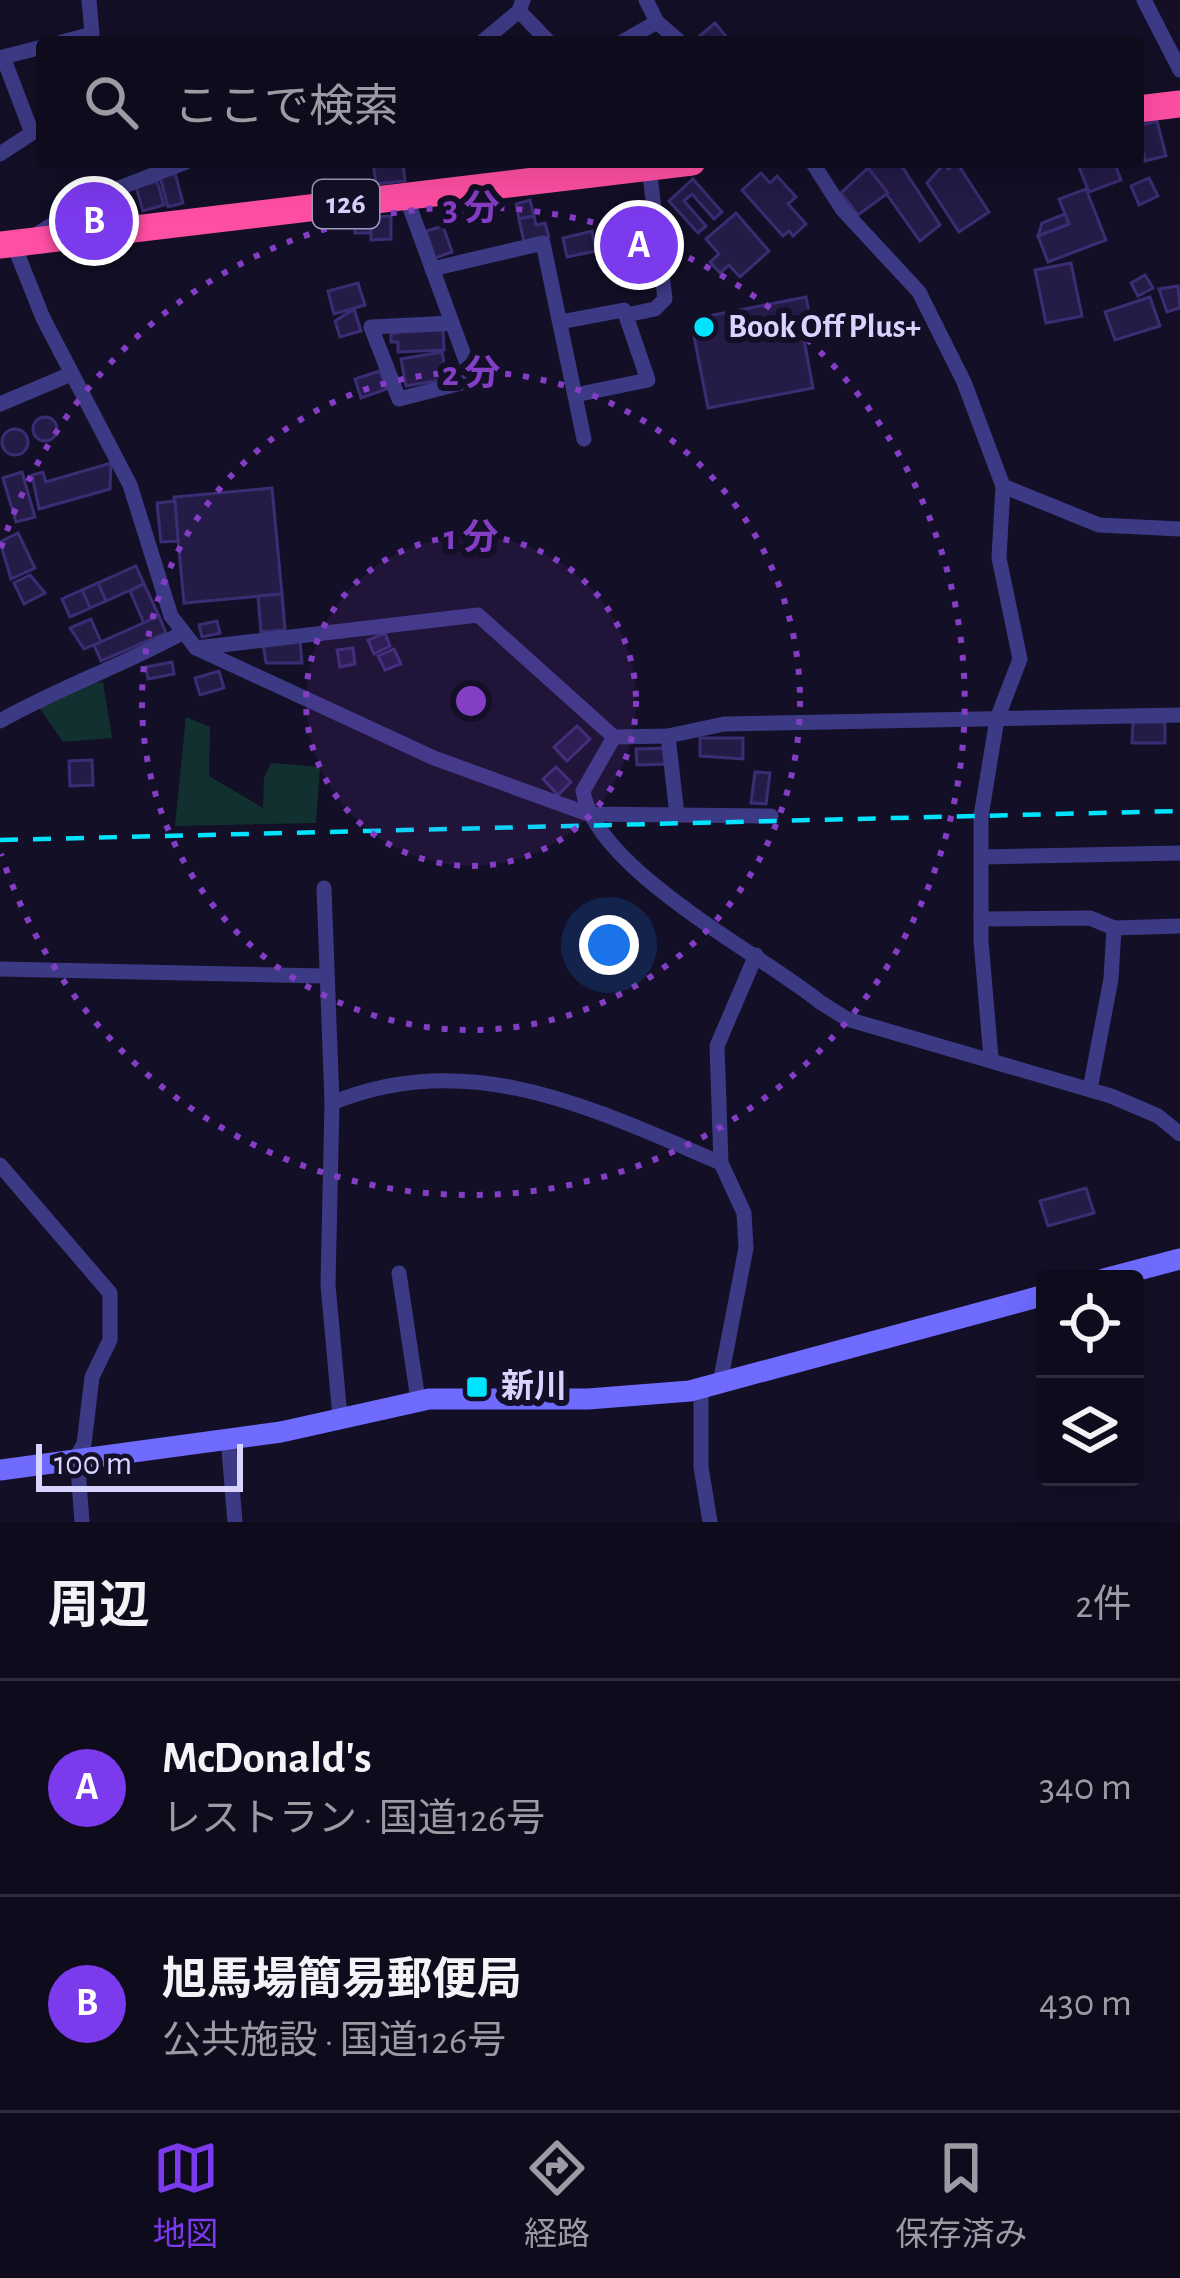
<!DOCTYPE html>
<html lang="ja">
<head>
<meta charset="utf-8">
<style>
  body { margin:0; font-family:"Alegreya Sans","Noto Sans JP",sans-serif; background:#1c1929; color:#f1f3f6 }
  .controls { position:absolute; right:36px; bottom:36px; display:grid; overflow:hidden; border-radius:12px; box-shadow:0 12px 48px #0002 }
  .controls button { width:108px; height:108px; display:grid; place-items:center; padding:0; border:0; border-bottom:3px solid #2e2b3b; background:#0e0b1c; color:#f1f3f6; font:60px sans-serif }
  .scale { position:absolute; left:36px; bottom:30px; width:207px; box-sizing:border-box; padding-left:12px; border:6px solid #d9d4ff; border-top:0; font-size:33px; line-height:42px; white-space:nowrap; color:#d9d4ff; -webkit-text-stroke:9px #130f26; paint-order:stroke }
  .you { position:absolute; left:609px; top:945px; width:42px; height:42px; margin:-30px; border:9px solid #fff; border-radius:50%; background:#1a73e8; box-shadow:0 0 0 18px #1a73e833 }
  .badge { display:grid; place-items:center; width:78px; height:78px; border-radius:50%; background:#7c3aed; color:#fff; font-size:39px; font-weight:700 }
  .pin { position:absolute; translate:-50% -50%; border:6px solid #fff; box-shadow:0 3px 12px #0006 }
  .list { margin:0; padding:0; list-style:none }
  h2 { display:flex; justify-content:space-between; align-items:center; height:156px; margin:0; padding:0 48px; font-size:51px }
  h2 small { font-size:39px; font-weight:400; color:#9b9ba3 }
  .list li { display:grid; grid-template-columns:78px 1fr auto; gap:36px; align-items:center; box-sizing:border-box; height:216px; padding:0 48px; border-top:3px solid #2e2b3b }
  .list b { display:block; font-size:45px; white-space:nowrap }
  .list p { margin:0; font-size:39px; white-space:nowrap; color:#9b9ba3 }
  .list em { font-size:39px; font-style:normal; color:#9b9ba3 }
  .icon { flex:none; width:66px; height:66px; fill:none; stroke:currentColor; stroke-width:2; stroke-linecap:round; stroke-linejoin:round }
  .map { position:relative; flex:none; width:1180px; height:1522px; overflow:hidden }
  .search { position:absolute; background:#0e0b1c; box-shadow:0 12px 48px #0002; left:36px; right:36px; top:36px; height:132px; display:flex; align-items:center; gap:30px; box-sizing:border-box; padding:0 42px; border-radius:12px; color:#9b9ba3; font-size:45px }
  .sheet { height:588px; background:#0e0b1c }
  nav { display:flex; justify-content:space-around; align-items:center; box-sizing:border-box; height:168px; border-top:3px solid #2e2b3b; background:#0e0b1c; font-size:33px; color:#9b9ba3 }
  nav a { display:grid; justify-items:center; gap:6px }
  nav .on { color:#7c3aed }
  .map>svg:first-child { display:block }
</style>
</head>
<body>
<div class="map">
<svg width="1180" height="1522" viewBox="0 0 1180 1522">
  <rect width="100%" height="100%" fill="#130f26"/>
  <g fill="#12302f">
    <polygon points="103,682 112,738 63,742 38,706 66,688"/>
    <polygon points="186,717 210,727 209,776 263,808 264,778 271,763 320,767 316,823 175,826"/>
  </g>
  <g fill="#241b47" stroke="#3b2d73" stroke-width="3">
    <polygon points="715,23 728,39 697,42 695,40"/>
    <polygon points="1157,121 1166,156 1145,161 1138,126"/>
    <polygon points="373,162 403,162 405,181 376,184"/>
    <polygon points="877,162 899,162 940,225 920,241 868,168"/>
    <polygon points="1077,162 1114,162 1121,180 1089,192"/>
    <polygon points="945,163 948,169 957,163 989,212 959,232 927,183"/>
    <polygon points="868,168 888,193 858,215 841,193"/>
    <polygon points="175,173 183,203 168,207 160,177"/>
    <polygon points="761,173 770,183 777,176 796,197 788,204 806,224 793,236 789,231 783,236 742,190"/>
    <polygon points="1149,178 1158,196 1139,205 1131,186"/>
    <polygon points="693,179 722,212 714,219 692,194 684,201 706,226 698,233 669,201"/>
    <polygon points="157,181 164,205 143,211 136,187"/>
    <polygon points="1086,189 1106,240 1048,262 1038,236 1069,224 1059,199"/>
    <polygon points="482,200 485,217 456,221 454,204"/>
    <polygon points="530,200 534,216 519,219 516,204"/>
    <polygon points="370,210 371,233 355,233 355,211"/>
    <polygon points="736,213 769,251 740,277 729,265 720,273 710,262 719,254 706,239"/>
    <polygon points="1065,214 1069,224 1038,236 1042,223"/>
    <polygon points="391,216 391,239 371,240 371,217"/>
    <polygon points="534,216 536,225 545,223 549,237 524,242 519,219"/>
    <polygon points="443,226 452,252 435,258 426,231"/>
    <polygon points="641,228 645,261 627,263 621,229"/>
    <polygon points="592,231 596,251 567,257 563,238"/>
    <polygon points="1071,263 1082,316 1046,323 1035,270"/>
    <polygon points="1145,275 1153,288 1138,296 1131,283"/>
    <polygon points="358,283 365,305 334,314 328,291"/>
    <polygon points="1178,286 1180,308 1167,312 1159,289"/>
    <polygon points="806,297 812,327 802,329 813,388 708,408 693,331 703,317"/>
    <polygon points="1150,297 1160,326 1115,340 1105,312"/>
    <polygon points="354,309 361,331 340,337 335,321"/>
    <polygon points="443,330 444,350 398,352 398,342 391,342 391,334 400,332"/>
    <polygon points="442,352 447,379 406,386 401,359"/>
    <polygon points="380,371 386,389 361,398 355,379"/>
    <circle cx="45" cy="429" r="12"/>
    <circle cx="15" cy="442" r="13"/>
    <polygon points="111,463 110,489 39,509 32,475 43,472 46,482"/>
    <polygon points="22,472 35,517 16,522 3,478"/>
    <polygon points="272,488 282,594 184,603 174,497"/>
    <polygon points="175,501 178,541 161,542 157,503"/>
    <polygon points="18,533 35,568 11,579 0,542"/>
    <polygon points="136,566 144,584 106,601 98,583"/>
    <polygon points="30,575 45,593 24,604 14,583"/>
    <polygon points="98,583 106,601 90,608 82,590"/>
    <polygon points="144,584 159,616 144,623 130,591"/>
    <polygon points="82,590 90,608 70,617 62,599"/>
    <polygon points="282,594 285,630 261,632 258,596"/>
    <polygon points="159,616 166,633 101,661 94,645"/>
    <polygon points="91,619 101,642 84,649 70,628"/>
    <polygon points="217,621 220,633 202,637 199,625"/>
    <polygon points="385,633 390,646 374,654 368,640"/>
    <polygon points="300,641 302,663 266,663 263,643"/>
    <polygon points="353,648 355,664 340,667 337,650"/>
    <polygon points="394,649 401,664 385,670 378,656"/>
    <polygon points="172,662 174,674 148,679 146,667"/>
    <polygon points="219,671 224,688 200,695 195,678"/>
    <polygon points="1133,722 1165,722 1165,743 1132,743"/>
    <polygon points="577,726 590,739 567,761 554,747"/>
    <polygon points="700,738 743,738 743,759 700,756"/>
    <polygon points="667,748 667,764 637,765 636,749"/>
    <polygon points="92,760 93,785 70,786 69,761"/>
    <polygon points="556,767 571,782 558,795 543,779"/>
    <polygon points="755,772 770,773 766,804 751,803"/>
    <polygon points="1086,1188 1094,1213 1048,1226 1040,1201"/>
  </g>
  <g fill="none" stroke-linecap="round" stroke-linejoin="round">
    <g stroke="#3d3a85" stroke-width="15">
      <polyline points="646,0 657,22 680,42"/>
      <polyline points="1144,0 1180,70"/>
      <polyline points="519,11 549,42"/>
      <polyline points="62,42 92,34 89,0"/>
      <polyline points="482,42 519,11 523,0"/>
      <polyline points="622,42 657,22"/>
      <polyline points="0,154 32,133 3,57 42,47"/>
      <polyline points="812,162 842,209 919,292 964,382 1003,486 999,558 1020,659 997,719 981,816 981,941 991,1058"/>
      <polyline points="406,197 473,380 399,399 371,327 452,323"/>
      <polyline points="34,236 96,197 186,162"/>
      <polyline points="13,243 43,318 130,485 171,616 196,648 434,758 588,814 771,816"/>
      <polyline points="432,269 543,243 584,439"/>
      <polyline points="626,315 655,309 665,299 649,167"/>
      <polyline points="560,322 624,310 648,380 575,395"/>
      <polyline points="0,404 71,374"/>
      <polyline points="1003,486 1099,525 1180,529"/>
      <polyline points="196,648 478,615 614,737 668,736 724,724 1180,715"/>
      <path d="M0,721C60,687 122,666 182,633"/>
      <polyline points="668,736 677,815"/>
      <path d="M614,737L583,791C596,870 758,952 820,1002L847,1019L1111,1096L1158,1116L1180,1134"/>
      <polyline points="982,857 1180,853"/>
      <polyline points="324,888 332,1103 328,1285 340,1417"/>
      <polyline points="981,919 1090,918 1114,928 1180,926"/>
      <polyline points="0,969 323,976"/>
      <polyline points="1090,1089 1111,979 1114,928"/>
      <path d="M332,1103C469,1046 594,1109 721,1163"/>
      <polyline points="0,1165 110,1293 110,1340 92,1377 84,1444 77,1456 82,1522"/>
      <polyline points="399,1273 418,1400"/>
      <polyline points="720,1383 746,1248 744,1213 721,1163 717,1046 756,955"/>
      <polyline points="701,1388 701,1467 710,1522"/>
      <polyline points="228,1438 235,1522"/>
    </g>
    <g stroke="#6f6bff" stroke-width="21">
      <polyline points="1104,1279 1180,1259"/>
      <polyline points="0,1470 281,1432 429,1399 588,1399 690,1391 1045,1295"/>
    </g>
    <g stroke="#ff4fa3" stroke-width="27">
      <polyline points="1138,109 1180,104"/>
      <polyline points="0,245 692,162"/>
    </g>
    <polyline stroke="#00e5ff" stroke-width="4.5" stroke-dasharray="18 15" stroke-linecap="butt" points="0,840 1180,811"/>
  </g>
  <circle cx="471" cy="701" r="165" fill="#843dc5" fill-opacity=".12"/>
  <g fill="none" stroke="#843dc5" stroke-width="6" stroke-dasharray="6 12">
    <circle cx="471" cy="701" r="165"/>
    <circle cx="471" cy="701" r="329"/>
    <path d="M1 548A494 494 0 1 1 1 854"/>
  </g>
  <g fill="#00e5ff" stroke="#130f26" stroke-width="4.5">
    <circle cx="704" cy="327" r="12"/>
    <rect x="465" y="1375" width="24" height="24" rx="6"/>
  </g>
  <g text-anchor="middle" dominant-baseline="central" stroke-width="12" stroke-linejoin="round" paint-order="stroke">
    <rect fill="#130f26" stroke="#9e99be" stroke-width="3" x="313" y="180" width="66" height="48" rx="9"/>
    <g font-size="30" font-weight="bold" fill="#d9d4ff">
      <text x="346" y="204">126</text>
    </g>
    <g font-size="33" font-weight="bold" fill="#d9d4ff" stroke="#130f26" text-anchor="start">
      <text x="728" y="327">Book Off Plus+</text>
      <text x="501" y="1387">新川</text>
    </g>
  </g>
  <circle cx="471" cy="701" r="18" fill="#843dc5" stroke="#130f26" stroke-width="6"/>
  <g font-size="36" text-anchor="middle" font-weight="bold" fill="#843dc5" stroke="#130f26" stroke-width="12" stroke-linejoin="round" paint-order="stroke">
    <text x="471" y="220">3 分</text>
    <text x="471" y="385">2 分</text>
    <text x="471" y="549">1 分</text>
  </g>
</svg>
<div class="controls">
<button><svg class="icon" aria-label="locate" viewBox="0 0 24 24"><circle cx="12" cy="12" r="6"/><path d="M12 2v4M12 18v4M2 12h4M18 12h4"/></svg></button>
<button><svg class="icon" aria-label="layers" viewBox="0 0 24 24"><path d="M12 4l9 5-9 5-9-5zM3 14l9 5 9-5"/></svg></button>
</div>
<div class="scale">100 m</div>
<div class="you"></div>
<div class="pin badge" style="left:639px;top:245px">A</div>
<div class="pin badge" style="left:94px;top:221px">B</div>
<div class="search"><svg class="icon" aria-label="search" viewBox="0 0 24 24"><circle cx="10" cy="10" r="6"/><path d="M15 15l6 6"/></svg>ここで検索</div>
</div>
<section class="sheet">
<h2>周辺<small>2件</small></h2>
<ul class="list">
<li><span class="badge">A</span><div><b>McDonald's</b><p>レストラン · 国道126号</p></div><em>340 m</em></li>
<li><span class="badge">B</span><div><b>旭馬場簡易郵便局</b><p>公共施設 · 国道126号</p></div><em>430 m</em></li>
</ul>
</section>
<nav>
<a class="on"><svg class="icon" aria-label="map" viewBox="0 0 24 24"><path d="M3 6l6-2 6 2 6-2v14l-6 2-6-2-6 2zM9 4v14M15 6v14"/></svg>地図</a>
<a><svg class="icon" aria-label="directions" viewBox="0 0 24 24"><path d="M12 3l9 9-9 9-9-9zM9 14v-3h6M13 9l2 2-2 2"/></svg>経路</a>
<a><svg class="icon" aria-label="saved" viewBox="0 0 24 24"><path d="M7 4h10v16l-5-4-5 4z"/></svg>保存済み</a>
</nav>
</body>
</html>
